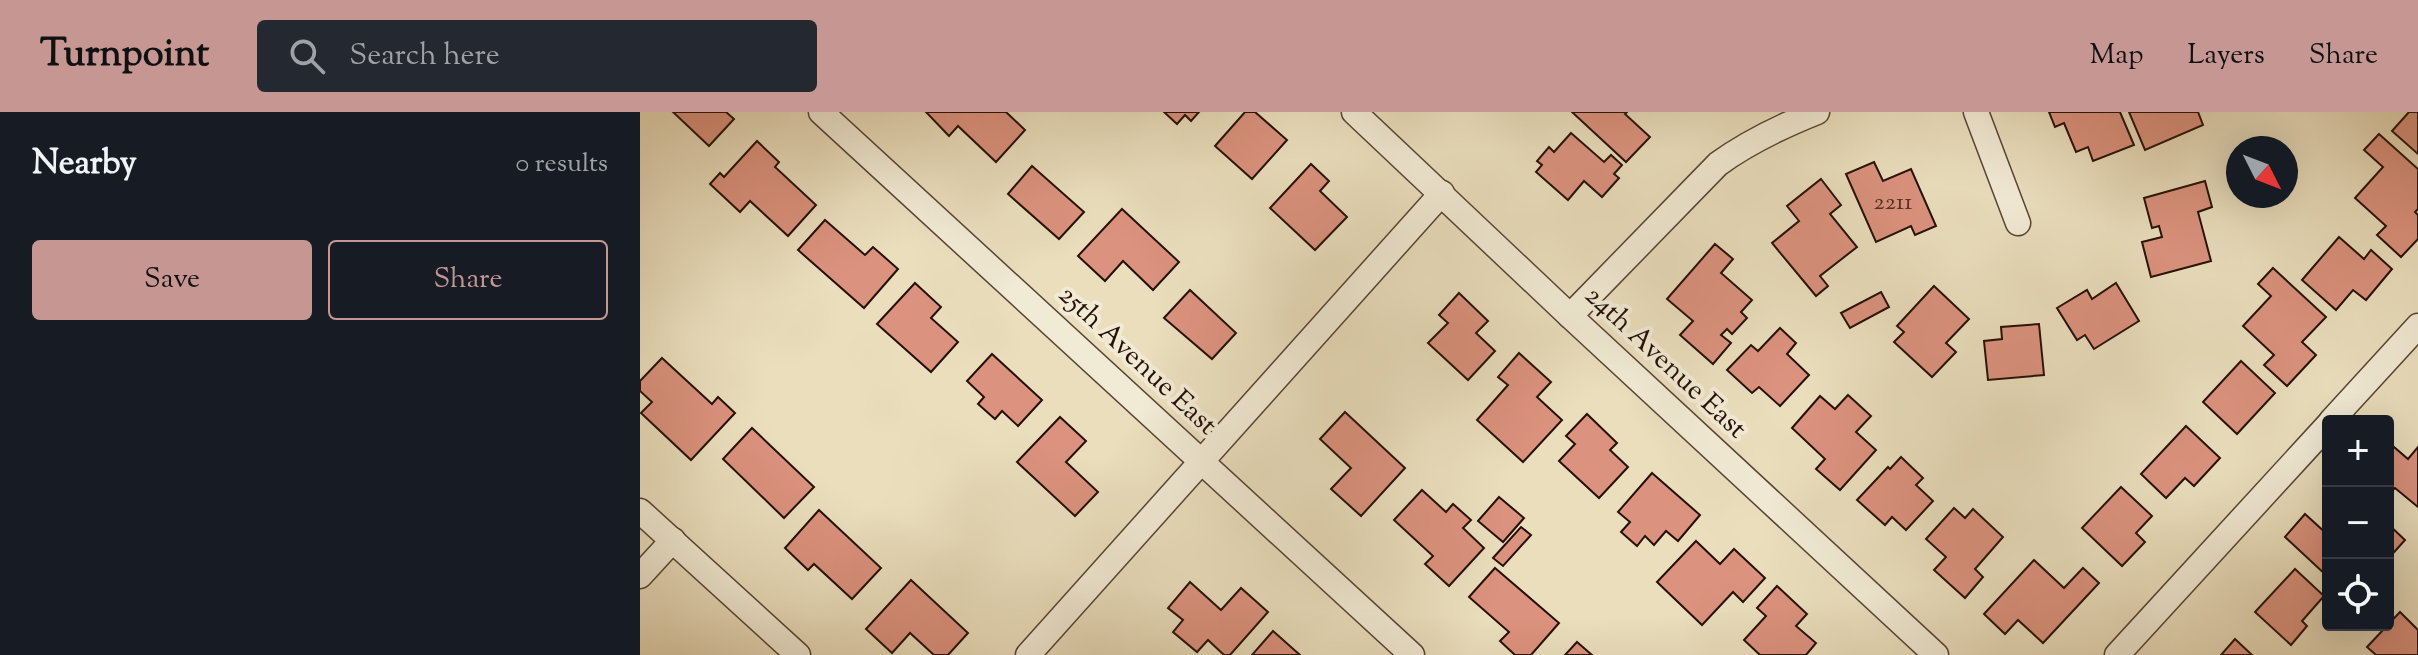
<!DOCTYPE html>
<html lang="en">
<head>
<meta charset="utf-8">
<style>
  body { margin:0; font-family:"Sorts Mill Goudy",serif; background:#242831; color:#f1f3f6 }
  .controls { position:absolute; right:24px; bottom:24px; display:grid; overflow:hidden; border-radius:8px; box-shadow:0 8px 32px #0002 }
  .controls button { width:72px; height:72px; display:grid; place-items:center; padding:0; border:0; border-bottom:2px solid #363941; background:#171b24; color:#f1f3f6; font:40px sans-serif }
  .compass { position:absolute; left:1586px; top:24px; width:72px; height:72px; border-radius:50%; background:#171b24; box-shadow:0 8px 32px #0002; rotate:132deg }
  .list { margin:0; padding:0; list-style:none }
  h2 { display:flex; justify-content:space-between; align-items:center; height:104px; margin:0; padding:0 32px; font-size:34px }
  h2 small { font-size:26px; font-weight:400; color:#9ea1a6 }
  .actions { display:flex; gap:16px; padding:24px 32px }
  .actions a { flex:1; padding:18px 0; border:2px solid #c59692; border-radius:8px; text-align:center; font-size:28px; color:#c59692 }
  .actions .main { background:#c59692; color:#111 }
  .icon { flex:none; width:44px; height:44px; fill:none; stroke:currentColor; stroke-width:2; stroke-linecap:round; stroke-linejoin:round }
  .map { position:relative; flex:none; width:1778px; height:543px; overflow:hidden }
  header { display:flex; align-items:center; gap:48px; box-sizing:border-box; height:112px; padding:0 40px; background:#c59692; color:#111 }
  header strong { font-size:38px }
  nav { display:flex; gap:44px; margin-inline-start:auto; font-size:28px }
  .search { width:560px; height:72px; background:#242831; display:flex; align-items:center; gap:20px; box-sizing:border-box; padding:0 28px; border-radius:8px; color:#9ea1a6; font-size:30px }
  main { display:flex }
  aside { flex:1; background:#171b24 }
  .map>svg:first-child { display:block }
</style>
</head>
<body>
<header>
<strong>Turnpoint</strong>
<div class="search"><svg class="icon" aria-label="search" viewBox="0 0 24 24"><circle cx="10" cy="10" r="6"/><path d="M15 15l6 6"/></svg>Search here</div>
<nav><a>Map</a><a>Layers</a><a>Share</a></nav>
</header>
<main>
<aside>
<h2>Nearby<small>0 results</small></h2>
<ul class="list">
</ul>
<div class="actions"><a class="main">Save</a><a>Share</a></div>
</aside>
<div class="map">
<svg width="1778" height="543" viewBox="0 0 1778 543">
  <rect width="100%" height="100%" fill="#eadebd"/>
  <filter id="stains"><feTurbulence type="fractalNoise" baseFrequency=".0025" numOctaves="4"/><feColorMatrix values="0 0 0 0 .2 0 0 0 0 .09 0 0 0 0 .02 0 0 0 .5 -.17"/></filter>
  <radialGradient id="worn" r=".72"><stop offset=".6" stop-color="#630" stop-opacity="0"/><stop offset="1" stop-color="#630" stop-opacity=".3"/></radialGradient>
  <g fill="#db927e" stroke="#251007" stroke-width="2">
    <polygon points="33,0 86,0 94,7 69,34"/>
    <polygon points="286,0 366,0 385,18 356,50 318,14 309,24"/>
    <polygon points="524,0 559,0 551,9 545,3 537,12"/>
    <polygon points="605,0 615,0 647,28 612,67 575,34"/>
    <polygon points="932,0 987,0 985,2 1010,25 986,50"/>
    <polygon points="1409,0 1480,0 1494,33 1453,49 1448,35 1436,40 1424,11 1415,15"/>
    <polygon points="1489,0 1558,0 1563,13 1505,38"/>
    <polygon points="1769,0 1778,0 1778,42 1752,19"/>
    <polygon points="931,21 964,50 971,43 982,53 974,62 979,66 962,85 944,69 928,88 896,60 902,53 897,49 909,35 914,40"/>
    <polygon points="1739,22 1778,57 1778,97 1775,100 1778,103 1778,127 1761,145 1737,123 1746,114 1715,86 1743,55 1724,38"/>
    <polygon points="117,29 139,50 135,55 176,93 148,124 110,89 100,100 70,72 80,61 84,65"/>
    <polygon points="1234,50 1243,69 1271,57 1296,114 1275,123 1271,114 1236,130 1206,62"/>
    <polygon points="671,52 689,69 680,79 707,105 675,138 630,96"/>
    <polygon points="392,54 444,100 419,127 368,82"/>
    <polygon points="1181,67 1201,93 1190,102 1217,135 1180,164 1188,174 1176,184 1132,131 1159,109 1147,94"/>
    <polygon points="1565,69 1572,95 1558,100 1571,149 1511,165 1502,130 1522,125 1519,114 1512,116 1504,86"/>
    <polygon points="482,97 539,150 513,178 483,149 465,169 438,144"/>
    <polygon points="185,108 225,143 233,135 258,157 224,196 158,138"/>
    <polygon points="1699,125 1724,147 1731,138 1752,157 1726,188 1713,178 1696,198 1662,168"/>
    <polygon points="1075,132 1093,147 1081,161 1112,188 1101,200 1107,206 1092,222 1087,217 1081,223 1091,231 1073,252 1040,223 1053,209 1027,187"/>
    <polygon points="1633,156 1686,205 1662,230 1676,243 1647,274 1624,253 1634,243 1603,214 1631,184 1618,172"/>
    <polygon points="275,171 301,195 291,206 318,230 291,260 237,212"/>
    <polygon points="1476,171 1499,209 1454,237 1445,223 1437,228 1417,196 1447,178 1452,187"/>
    <polygon points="1294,174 1329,207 1306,231 1316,240 1292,265 1254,230 1264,220 1257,214"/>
    <polygon points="550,178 596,221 572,247 524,206"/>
    <polygon points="1241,180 1249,195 1210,216 1201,201"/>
    <polygon points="819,181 848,209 836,221 855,239 828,268 788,231 808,211 799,203"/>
    <polygon points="1399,212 1404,263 1348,268 1344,229 1362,227 1361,215"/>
    <polygon points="1140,216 1156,231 1147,242 1169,263 1140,294 1119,275 1112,281 1087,258 1111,233 1118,239"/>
    <polygon points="879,241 911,270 897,285 922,308 883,350 837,308 868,273 858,265"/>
    <polygon points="352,242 402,288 378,314 362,299 355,307 338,292 344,285 327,269"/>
    <polygon points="22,246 72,292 78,285 95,301 51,348 1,301 12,290 0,279 0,269"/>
    <polygon points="1601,249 1635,281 1597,322 1563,290"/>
    <polygon points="1208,283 1231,304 1216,320 1236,338 1200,378 1176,357 1185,347 1152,316 1180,284 1195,297"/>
    <polygon points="705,300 765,356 721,404 691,377 711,356 680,327"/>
    <polygon points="947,302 977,331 970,338 988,355 959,386 919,349 935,332 926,324"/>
    <polygon points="420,305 446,329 426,350 458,380 435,404 377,350"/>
    <polygon points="1546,314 1580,346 1554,374 1545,366 1526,386 1501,362"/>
    <polygon points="112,316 174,375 144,406 83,347"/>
    <polygon points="1754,335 1768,347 1778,335 1778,395 1755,376 1748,383 1748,342"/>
    <polygon points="1261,345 1283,366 1276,373 1293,389 1266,418 1252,405 1245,413 1217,388 1248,355 1250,357"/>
    <polygon points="1012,361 1060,403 1038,429 1026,419 1014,433 1005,424 997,434 981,420 990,410 978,400"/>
    <polygon points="1481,375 1512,404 1496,421 1505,430 1482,454 1442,416"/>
    <polygon points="782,378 806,400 813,392 831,408 823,416 844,436 809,474 785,452 793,444 754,408"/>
    <polygon points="859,385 884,406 863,430 838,409"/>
    <polygon points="1314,396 1325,406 1333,397 1363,425 1335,457 1343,465 1325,486 1294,458 1306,445 1286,427"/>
    <polygon points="179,398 241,456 212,487 174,452 168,458 145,436"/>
    <polygon points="1665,402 1688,423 1688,465 1645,425"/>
    <polygon points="1748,412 1765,428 1748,447"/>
    <polygon points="881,415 891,423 863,454 853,446"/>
    <polygon points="1056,429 1080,452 1094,437 1125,466 1103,490 1093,480 1062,513 1017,470"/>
    <polygon points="1394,448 1424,476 1443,456 1459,471 1403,531 1378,508 1365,522 1344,502"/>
    <polygon points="855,456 919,511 891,543 875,543 860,529 869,520 829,485"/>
    <polygon points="1655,457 1684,484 1662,509 1667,514 1651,533 1615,500"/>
    <polygon points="271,468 328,521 308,543 294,543 270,521 252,541 226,517"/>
    <polygon points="550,470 581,498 601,476 628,500 590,543 584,543 568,528 557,540 533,520 543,508 528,496"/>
    <polygon points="1137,474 1167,502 1156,514 1176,531 1166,543 1120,543 1104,528 1126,504 1117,496"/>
    <polygon points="1760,500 1778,518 1778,543 1736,543 1727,535"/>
    <polygon points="633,519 660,543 612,543"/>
    <polygon points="1595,527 1612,543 1581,543"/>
    <polygon points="937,530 952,543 925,543"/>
  </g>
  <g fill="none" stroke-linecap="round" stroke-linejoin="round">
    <defs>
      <g id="street">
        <polyline points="181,0 772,543"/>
        <polyline points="714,0 930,204 1296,543"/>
        <polyline points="1336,0 1378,111"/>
        <path d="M930,204L1078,52C1108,30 1142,14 1177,0"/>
        <polyline points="1691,309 1778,214"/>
        <polyline points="0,399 158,543"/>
        <polyline points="0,464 33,428"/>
        <polyline points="388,543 802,81"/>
        <polyline points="1477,543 1688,313"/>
      </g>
    </defs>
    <use href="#street" stroke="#564434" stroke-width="27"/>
    <use href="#street" stroke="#f1ead4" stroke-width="24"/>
  </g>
  <g text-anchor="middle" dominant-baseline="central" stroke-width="8" stroke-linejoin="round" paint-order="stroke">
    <g font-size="24" fill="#523025">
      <text x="1253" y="91">2211</text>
    </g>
    <g font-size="28" fill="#251007" stroke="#f1ead4">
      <text transform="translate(497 249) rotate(43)">25th Avenue East</text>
      <text transform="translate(1025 251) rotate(43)">24th Avenue East</text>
    </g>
  </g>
  <rect width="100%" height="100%" filter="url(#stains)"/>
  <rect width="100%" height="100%" fill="url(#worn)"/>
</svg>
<div class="controls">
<button>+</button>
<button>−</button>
<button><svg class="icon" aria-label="locate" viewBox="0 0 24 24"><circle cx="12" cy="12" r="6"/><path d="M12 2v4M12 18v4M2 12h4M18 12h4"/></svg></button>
</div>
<svg class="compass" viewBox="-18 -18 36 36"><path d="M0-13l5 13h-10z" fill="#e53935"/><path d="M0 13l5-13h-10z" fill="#9ea1a6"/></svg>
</div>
</main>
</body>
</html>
